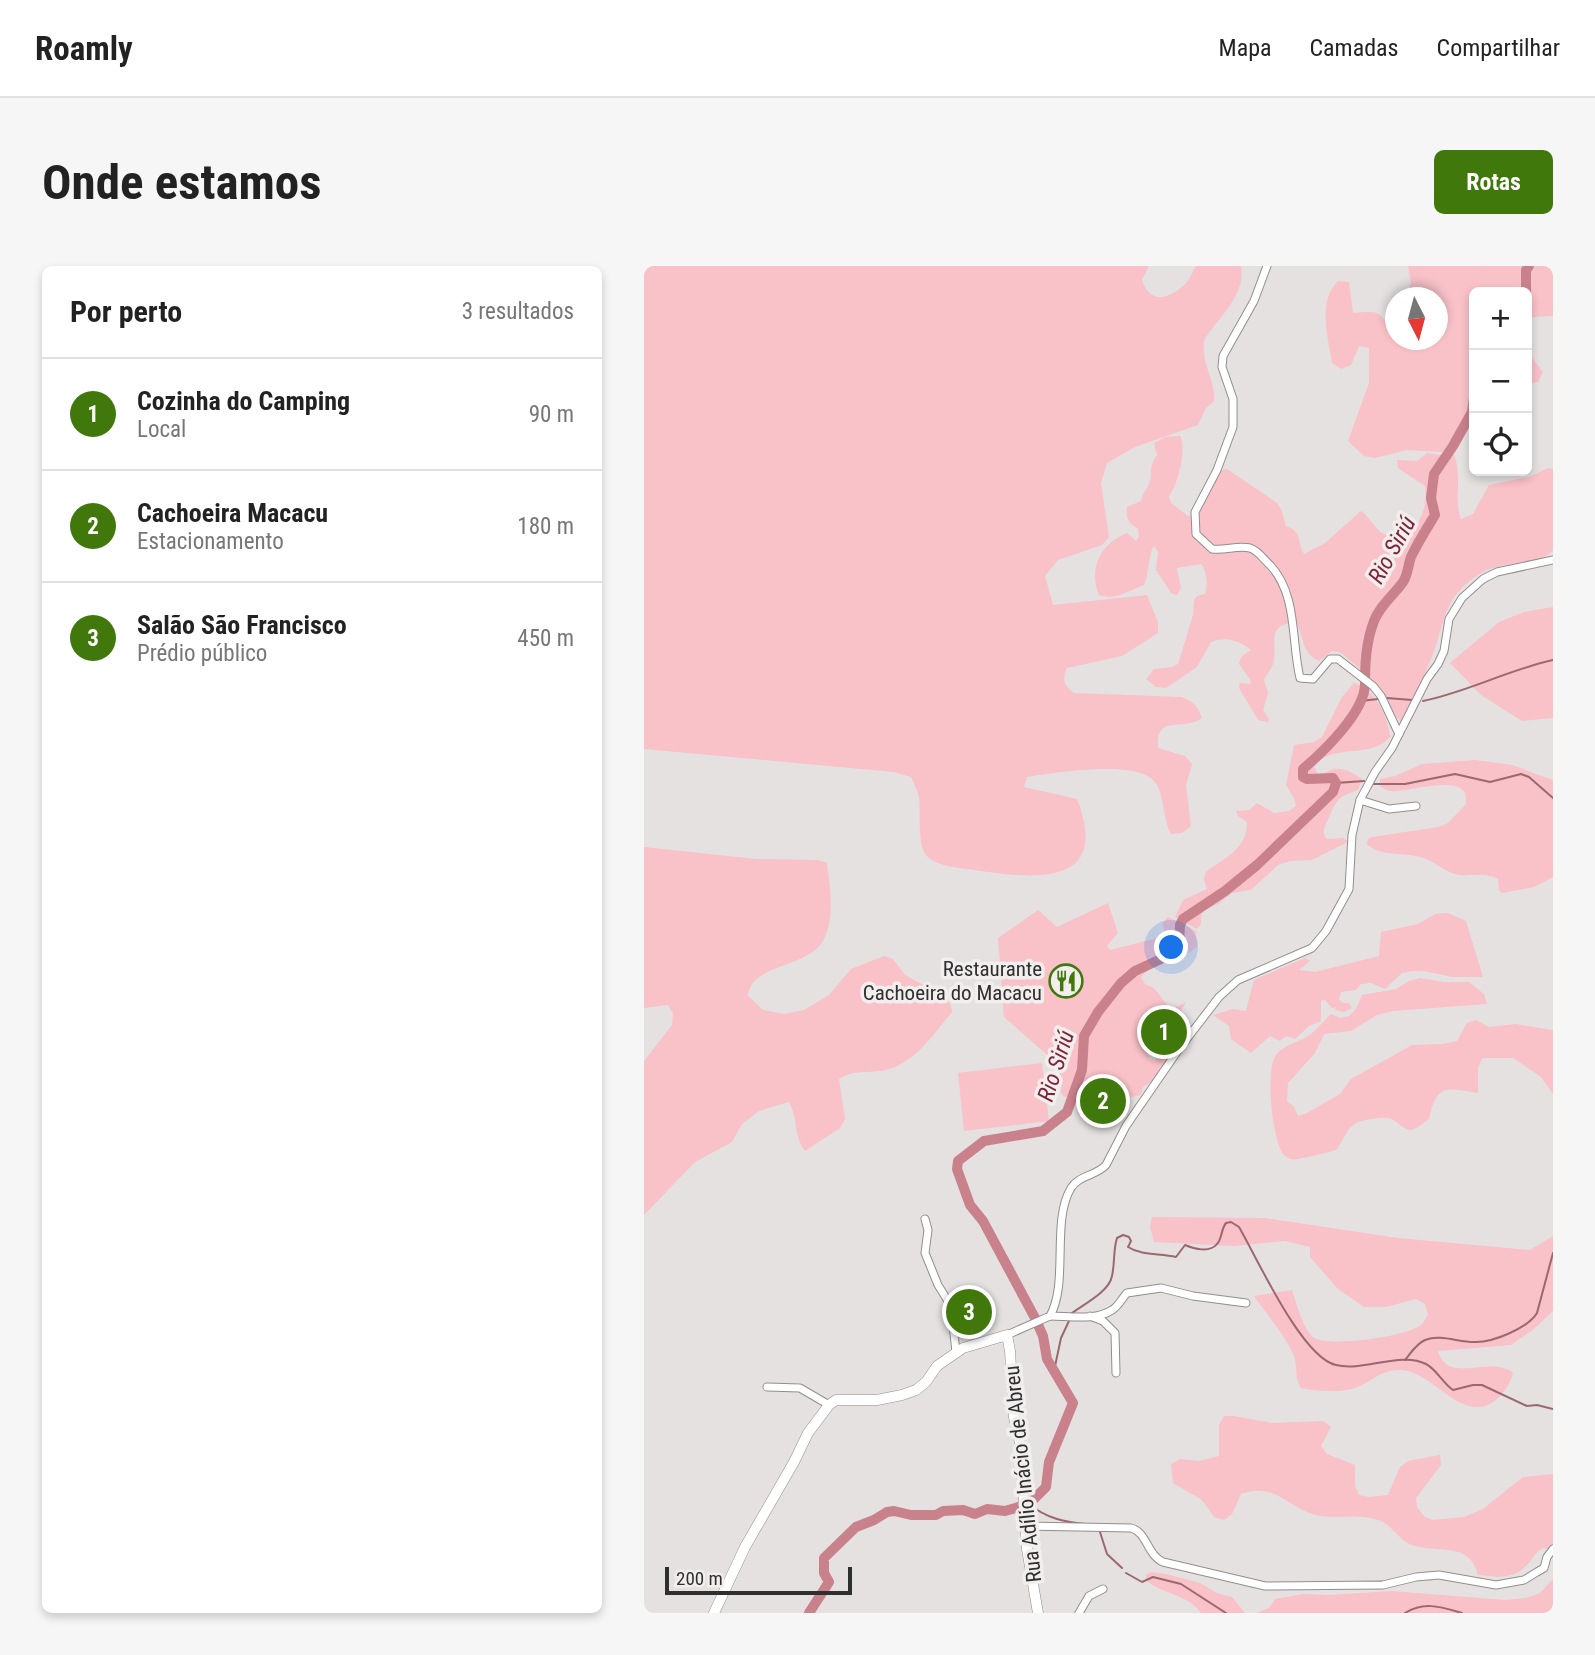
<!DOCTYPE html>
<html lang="pt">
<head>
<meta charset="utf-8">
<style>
  body { margin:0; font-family:"Roboto Condensed",sans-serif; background:#f6f6f6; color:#222 }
  .controls { position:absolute; right:21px; top:21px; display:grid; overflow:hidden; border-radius:10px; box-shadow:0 4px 10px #0003 }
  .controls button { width:63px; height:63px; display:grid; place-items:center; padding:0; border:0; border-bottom:2px solid #e0e0e0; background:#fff; color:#222; font:35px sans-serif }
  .compass { position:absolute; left:741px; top:21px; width:63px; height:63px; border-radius:50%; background:#fff; box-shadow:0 4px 10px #0003; rotate:174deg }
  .scale { position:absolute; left:21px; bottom:18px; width:187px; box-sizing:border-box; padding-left:7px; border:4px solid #302f2f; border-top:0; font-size:19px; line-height:24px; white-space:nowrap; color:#302f2f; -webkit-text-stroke:5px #f2eeee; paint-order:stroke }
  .you { position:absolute; left:528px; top:682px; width:24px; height:24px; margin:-18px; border:5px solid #fff; border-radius:50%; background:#1a73e8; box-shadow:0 0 0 10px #1a73e833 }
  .badge { display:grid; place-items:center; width:46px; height:46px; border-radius:50%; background:#40780b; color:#fff; font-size:23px; font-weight:700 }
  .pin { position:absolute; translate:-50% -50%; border:4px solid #fff; box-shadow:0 2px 7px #0006 }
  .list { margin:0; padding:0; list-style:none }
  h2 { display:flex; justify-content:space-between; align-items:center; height:91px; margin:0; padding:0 28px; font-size:30px }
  h2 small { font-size:23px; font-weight:400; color:#767676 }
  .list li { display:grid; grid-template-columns:46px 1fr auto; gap:21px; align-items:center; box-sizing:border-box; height:112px; padding:0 28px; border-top:2px solid #e0e0e0 }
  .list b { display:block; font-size:26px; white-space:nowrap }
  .list p { margin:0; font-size:23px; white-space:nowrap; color:#767676 }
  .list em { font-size:23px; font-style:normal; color:#767676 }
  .icon { flex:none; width:38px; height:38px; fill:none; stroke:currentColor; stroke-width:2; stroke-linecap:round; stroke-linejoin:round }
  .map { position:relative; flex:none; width:909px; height:1347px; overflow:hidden; border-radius:10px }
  header { display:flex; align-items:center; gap:42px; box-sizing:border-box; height:98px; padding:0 35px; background:#fff; border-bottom:2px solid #e0e0e0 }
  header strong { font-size:33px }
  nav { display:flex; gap:38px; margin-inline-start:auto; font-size:24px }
  .intro { display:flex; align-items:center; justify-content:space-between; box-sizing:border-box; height:168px; padding:0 42px }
  h1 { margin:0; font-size:49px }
  .button { padding:18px 32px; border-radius:10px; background:#40780b; color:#fff; font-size:24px; font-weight:700 }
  main { display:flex; gap:42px; padding:0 42px }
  aside { flex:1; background:#fff; border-radius:10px; box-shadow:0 4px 10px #0003 }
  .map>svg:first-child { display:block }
</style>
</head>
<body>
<header>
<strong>Roamly</strong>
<nav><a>Mapa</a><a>Camadas</a><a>Compartilhar</a></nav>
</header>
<div class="intro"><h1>Onde estamos</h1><a class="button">Rotas</a></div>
<main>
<aside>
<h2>Por perto<small>3 resultados</small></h2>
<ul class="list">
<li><span class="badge">1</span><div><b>Cozinha do Camping</b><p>Local</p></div><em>90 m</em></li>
<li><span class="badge">2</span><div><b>Cachoeira Macacu</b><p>Estacionamento</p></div><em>180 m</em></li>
<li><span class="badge">3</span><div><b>Salão São Francisco</b><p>Prédio público</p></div><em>450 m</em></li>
</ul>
</aside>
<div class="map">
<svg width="909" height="1347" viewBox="0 0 909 1347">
  <rect width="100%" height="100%" fill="#e5e1e1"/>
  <g fill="#f9c1c8">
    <path d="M0,0H505L498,14C505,37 523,34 539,20C545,16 548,6 552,0H597C601,26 583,43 568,63C565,67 561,71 560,76C557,98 572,115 570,135L562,142L554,159L491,181L463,197L457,217L465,271L458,279L414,294L401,310L409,339L503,329L514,356V367L478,390L423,402C418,413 420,420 430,427L537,431C549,435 554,440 558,452C540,466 511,447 514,482L541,490L548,498L542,519L547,560L538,567L527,568C519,554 520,527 511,516C492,493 410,507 383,511L380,521L433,533C466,617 398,614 337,605C322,602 292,602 282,589C273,577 277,546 275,531C273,524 270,517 267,511L250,506L0,483Z"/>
    <path d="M764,0H909V50L890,51L883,56V26H830V151L807,180L798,186L763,184L731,192L720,190L704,175L725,117V82L715,80L707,99L697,103L688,97C684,70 673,36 694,15L705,16L709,47C734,45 736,44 748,67L751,62L752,74H794V32L763,31L767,17Z"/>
    <polygon points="883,80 886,89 899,106 894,116 883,118"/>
    <path d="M536,170C543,182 534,219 525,230L527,237L544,250L555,247L567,222L578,204L583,203L633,237L637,243L642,260C658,265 653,276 660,288L681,277L717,245C725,250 732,265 740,268C771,278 785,244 781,220L754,202L753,194L773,195L783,187L795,189L808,186C820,204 809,234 817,253L829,248L845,219L885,211L904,202L909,203V285C890,301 858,294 837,307C797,332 803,354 787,393C778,414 768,436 757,456L744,442L739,425L722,408L696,386L688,385L675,395C656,386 660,369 652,356C622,360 633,373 630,394C629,402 623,407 620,414L624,427L619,444L625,453L624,456L614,454L595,422L596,417L606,418L607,415L595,398L597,391L607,384C595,374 581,370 567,376L553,401L522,422L512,421L502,413L510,403L528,401L534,398L549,349L550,334L553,330L561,328C564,319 563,305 557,298L533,302L537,322L533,329L528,328L512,304L514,286L510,280C504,287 506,307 500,319C485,324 473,335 455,329C444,302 457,277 483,267L492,275L495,271L494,263C484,255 482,255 483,241L497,235C499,227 502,224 505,218C510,207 503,204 513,189L510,177L521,171Z"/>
    <polygon points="909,341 909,452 878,455 837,429 806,397 855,356 880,346"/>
    <path d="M710,417C731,423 744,451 746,471C727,494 686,476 670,501L674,508C682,508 683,505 690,503C699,501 712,508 718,513L714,524C694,531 693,533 685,551C682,561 676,563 683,573L699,572L703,575L702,577L668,594L646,595L634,599L607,624L588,627L574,638L559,645L557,650V658L553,663L531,651L539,634L563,623L560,613L562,606C581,591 603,584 603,556L594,550L592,545L605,544L613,537L630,547L645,545L652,540L650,532L642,519L650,479L670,476L678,471L698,431Z"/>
    <path d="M831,494L868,499L909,514V611L890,621L858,627L855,624L854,613C841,606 829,610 815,609C803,608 790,594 776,591C759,586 735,591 723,578L724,573L728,571L795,561L804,557L822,538C822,536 822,529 821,527C813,509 761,527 746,525C744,525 737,521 736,520V513L751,510L778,498Z"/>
    <path d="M0,581L112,593L174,594L183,597C186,622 192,656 177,678C159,702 106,699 104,730L119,744L140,748L160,744L185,729L207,703L240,690L249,693L261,709L299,730L306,737L308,746C288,770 269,800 237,805C222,807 207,804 195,813L201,853L196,862L161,885C150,871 154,852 145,836L115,845L98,858L88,876L51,896L0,949V795L28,759L29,748L24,739L0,742Z"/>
    <path d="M464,637L474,667L463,680L466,684L521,670L519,657L524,651L552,665L553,680C534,700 515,691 497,711L501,718L510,722L527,744L542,736L537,745L547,763L534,780L520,772L524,765L511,758L507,763H502L498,773L506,793L511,795L514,789L513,773L531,785L509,815L499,821L497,829L470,834L462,824L451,822L453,815L449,813L445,820H440L434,834L419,830L417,826L418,814L410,795L360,751L354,672L394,644L413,661Z"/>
    <polygon points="804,647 822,655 839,711 808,711 780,705 769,705 758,707 741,723 727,717 717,718 712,724 697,726 695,733 699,737 705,737 708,742 700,746 691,744 692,741 688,742 681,734 677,735 677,755 665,760 651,773 642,770 636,775 626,770 607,787 587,773 585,760 569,749 589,743 602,745 610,714 661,692 666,695 655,704 671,706 735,690 737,666 774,658 791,648"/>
    <path d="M776,712L800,716H825L840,728L843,738L749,745L733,749L707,765L680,768L671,787L644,817L643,835L650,841L654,850L663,847L696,828L707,813L768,779L798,778L813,775L823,757L832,754L845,761L871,758L909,764V828L897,811L869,792H839L834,801V827C802,822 793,817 785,853C781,856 773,863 767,864C759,864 752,853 744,852C738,851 728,853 722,854C702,858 703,869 693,883C692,885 657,893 653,893C648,894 642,892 639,888C628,871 621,804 632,789C641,778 653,777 664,770C672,765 680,755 687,748L696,752L705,750L712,743L718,729L752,723L765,715Z"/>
    <polygon points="398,797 405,855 320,865 314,807"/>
    <path d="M508,951L621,952L754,972L886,984L909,970V1045L890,1063L867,1079L794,1085C804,1120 847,1088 869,1107C866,1118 861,1126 852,1134C818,1161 789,1103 755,1104C736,1104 728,1116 711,1122C695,1127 674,1125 657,1122C650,1111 654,1101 650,1090C641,1069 623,1049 610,1030L648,1024C652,1036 660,1068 672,1073C690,1080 764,1071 778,1058C779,1057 784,1049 784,1048L781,1038L772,1033L742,1041H720L694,1023L666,991V981L641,975L590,980L510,976L506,961Z"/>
    <path d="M580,1150H590L628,1157L679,1155L687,1161L677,1180L683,1188L711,1199V1220L715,1229L724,1231L744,1229L756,1201L764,1195L796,1189L797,1199L772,1232L773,1241L780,1250L788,1254L820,1251L839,1243L879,1211L909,1208V1290L904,1283L899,1282C891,1286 889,1293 883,1299C869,1314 853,1311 834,1309C825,1271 786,1291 762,1276C753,1270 746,1259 737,1255C715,1246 692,1254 672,1249C642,1241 632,1216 597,1228L588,1248L580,1254L570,1251L558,1234L529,1217L527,1198L536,1193L555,1195L575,1190V1159Z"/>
    <path d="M507,1306L522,1308L556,1317L573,1327L588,1331L601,1347H557C545,1328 518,1329 502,1314V1309Z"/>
    <polygon points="909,1313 909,1347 612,1347 625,1342 631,1333 659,1328 684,1329 748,1325 861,1334 882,1332 896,1327"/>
  </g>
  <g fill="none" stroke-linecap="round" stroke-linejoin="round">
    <g stroke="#9b6870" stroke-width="2">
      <polyline points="743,432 768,434"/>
      <polyline points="716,435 734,433"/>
      <path d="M779,435C823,426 864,404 909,394"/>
      <polyline points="692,517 720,515"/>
      <polyline points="729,518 761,518 811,508 846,516 877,508 885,511 909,532"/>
      <path d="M428,1047C440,1038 465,1026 468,1010C471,997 469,985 473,972L479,969L485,971L487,975L484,981C498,990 516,987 532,991L541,979C550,983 566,987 573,978C578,973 577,963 582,957L587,956L595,961C613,992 658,1092 692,1099C719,1106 757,1085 782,1098C792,1103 799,1117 809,1124L829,1119H838L883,1140L893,1139L909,1143"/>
      <path d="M761,1094C767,1087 772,1078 781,1074C796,1068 814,1076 830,1076C848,1077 884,1062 893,1047L909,987"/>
      <polyline points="410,1105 417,1072 425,1055"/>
      <path d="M385,1238C402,1252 420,1256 441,1258"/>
      <polyline points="456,1266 463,1288 478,1302"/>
      <polyline points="482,1307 498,1316 509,1311 537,1318 582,1347"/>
      <path d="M761,1347C781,1335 797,1341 818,1347"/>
    </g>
    <g stroke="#c9818c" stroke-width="10">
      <polyline points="882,26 882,4 885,0"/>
      <path d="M165,1347L185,1316L180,1307V1292L212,1261L230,1254L243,1246L250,1245L267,1249H292L299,1245L319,1244L331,1248L343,1243L361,1245L385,1238L402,1221L405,1196L429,1137L403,1093L399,1070L391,1052L339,955L326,939L313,903L314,895L340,875L399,865L423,846L438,804L440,770L454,746L477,717L491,705L532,686L535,680L536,659L539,653L581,625L613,599L689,526L692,517L689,512L663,513L659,511V503C679,486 721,446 721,418C721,397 722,376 730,355C736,339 749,330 759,316C764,309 764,299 767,291C774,276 783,262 791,249L787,232L790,208L809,180L828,146L830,132"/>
    </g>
    <defs>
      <g id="street">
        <path d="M623,0L610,35L579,90L578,101L589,133V161L573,204L551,246L552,268L568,283C581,285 593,279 606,282C615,285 619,293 626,299C654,329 647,375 656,412L669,413L686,393H694L729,420L737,430L755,468"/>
        <polyline points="716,534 745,543 772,540"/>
        <polyline points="281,953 284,964 281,987 294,1019 307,1040 312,1086"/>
        <path d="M406,1050C425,1050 452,1055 468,1044C475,1040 478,1032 483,1027L517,1022L549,1030L602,1037"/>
        <polyline points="446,1050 459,1055 471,1067 472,1107"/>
        <path d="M363,1069L406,1050C425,1017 407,955 427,922C435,909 452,910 462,899L482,860L535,783L575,731L594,714L668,682L682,665L705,623L708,569L716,534L731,506L748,482L783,413L794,398L800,385L805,353L818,332L839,313L853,306L909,294"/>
        <polyline points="123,1121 156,1122 185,1139"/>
        <path d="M381,1260L487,1262C503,1266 503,1289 519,1296L621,1320L739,1319L772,1311L795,1309L852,1319L880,1314L893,1306L900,1302L903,1291L909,1283"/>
        <polyline points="435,1347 445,1330 459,1323"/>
      </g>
      <polyline id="secondary" points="70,1347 101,1281 150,1196 164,1167 185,1139 192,1134 233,1134 258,1129 272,1124 282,1116 293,1100 319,1082 363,1069 366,1085 370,1151 376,1177 383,1283 394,1347"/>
    </defs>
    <use href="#street" stroke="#928e8e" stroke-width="9"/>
    <use href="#secondary" stroke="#928e8e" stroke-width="11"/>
    <use href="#street" stroke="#fff" stroke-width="7"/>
    <use href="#secondary" stroke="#fff" stroke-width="10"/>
  </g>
  <defs>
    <symbol id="restaurant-ring" viewBox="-11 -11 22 22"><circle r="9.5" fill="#f2eeee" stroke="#40780b" stroke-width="1.5"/><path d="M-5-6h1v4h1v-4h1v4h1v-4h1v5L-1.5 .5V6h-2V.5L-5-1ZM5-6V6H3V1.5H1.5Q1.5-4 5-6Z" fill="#40780b"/></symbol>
  </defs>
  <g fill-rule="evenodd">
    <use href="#restaurant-ring" x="403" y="696" width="38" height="38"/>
  </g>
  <g text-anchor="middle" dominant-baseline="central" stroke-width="7" stroke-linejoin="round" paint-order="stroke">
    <g font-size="21" fill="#302f2f" stroke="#f2eeee" text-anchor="end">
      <text x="398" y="703">Restaurante<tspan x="398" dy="24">Cachoeira do Macacu</tspan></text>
    </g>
    <g font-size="21" fill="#302f2f" stroke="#f2eeee">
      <text transform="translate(379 1208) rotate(-96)">Rua Adílio Inácio de Abreu</text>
    </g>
    <g font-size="23" font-style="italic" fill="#7c253a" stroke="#f2eeee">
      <text transform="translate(748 284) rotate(-61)">Rio Siriú</text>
      <text transform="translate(412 800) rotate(-72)">Rio Siriú</text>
    </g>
  </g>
</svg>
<div class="controls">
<button>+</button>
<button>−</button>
<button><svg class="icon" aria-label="locate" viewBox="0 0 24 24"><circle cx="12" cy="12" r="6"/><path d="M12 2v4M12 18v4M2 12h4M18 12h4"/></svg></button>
</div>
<svg class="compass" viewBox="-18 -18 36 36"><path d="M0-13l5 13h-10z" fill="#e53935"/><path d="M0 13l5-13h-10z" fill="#767676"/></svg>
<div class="scale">200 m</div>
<div class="you"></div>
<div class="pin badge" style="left:520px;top:766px">1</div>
<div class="pin badge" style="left:459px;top:835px">2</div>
<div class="pin badge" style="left:325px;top:1046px">3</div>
</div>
</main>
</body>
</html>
